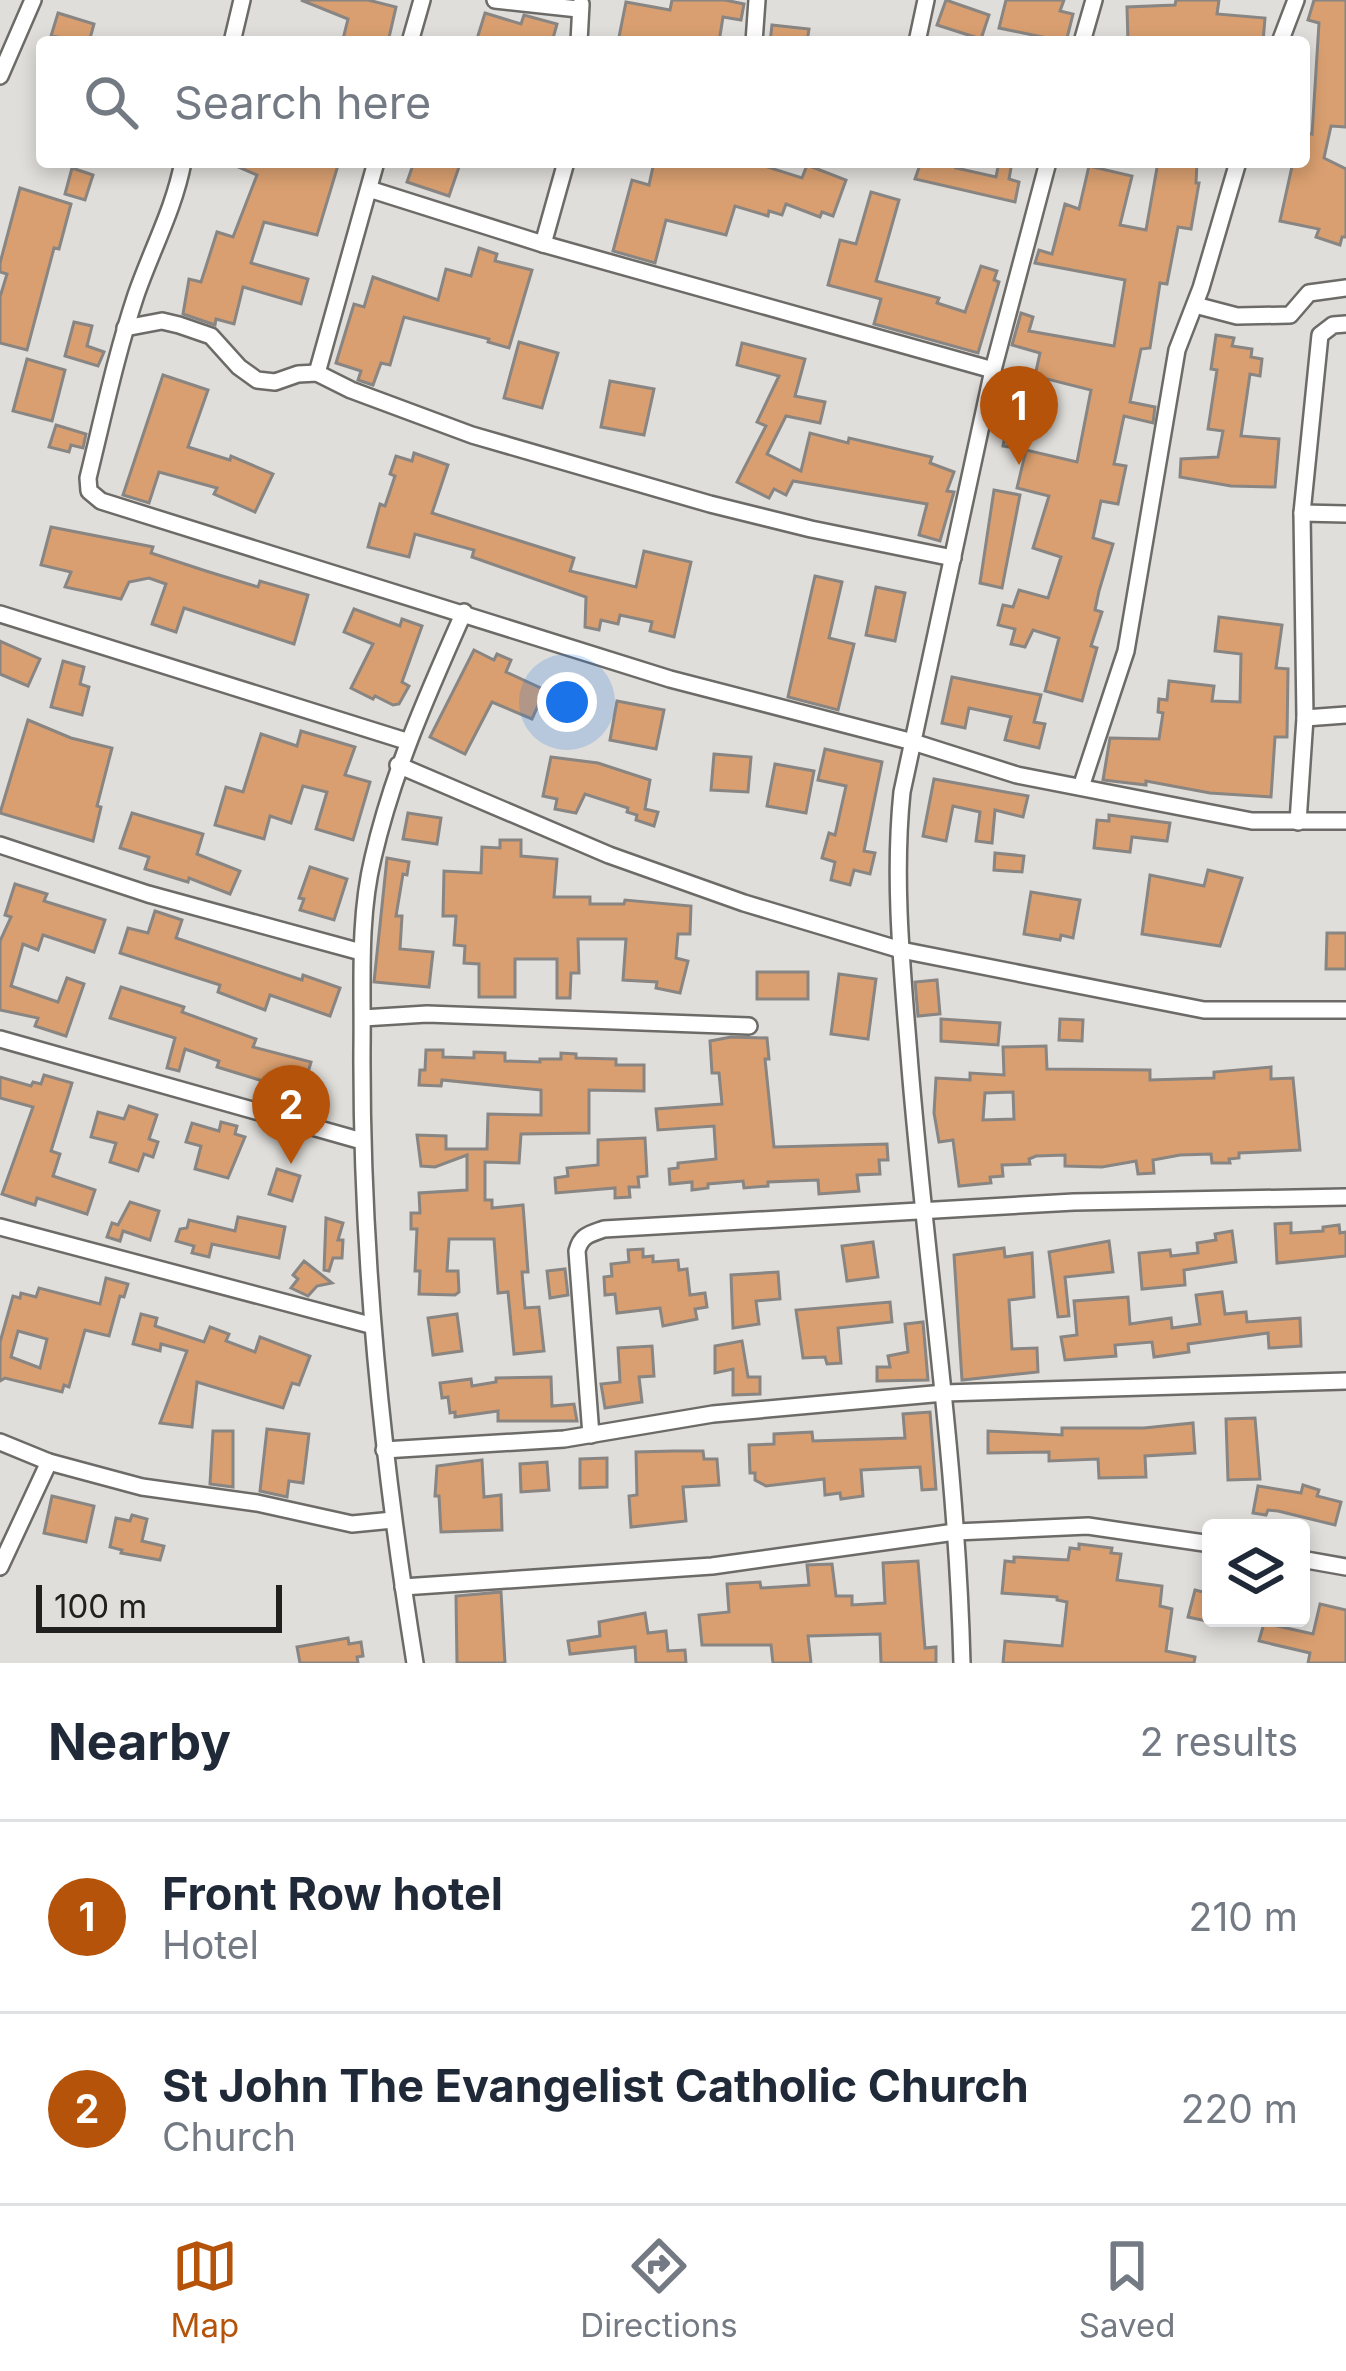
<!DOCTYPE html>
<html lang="en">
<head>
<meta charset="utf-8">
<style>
  body { margin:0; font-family:Inter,sans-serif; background:#f6f6f7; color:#1f2937 }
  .controls { position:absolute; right:36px; bottom:36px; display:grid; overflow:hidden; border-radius:12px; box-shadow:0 6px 18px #0003 }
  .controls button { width:108px; height:108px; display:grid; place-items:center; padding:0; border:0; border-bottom:3px solid #e0e1e3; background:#fff; color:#1f2937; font:60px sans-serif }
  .scale { position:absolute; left:36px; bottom:30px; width:246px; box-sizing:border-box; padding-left:12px; border:6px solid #20201e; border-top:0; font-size:33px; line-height:42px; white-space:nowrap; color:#20201e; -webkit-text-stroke:9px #e0deda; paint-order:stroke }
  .you { position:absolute; left:567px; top:702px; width:42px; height:42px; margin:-30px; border:9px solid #fff; border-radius:50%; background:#1a73e8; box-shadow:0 0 0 18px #1a73e833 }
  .badge { display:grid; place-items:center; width:78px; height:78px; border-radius:50%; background:#b45309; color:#fff; font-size:39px; font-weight:700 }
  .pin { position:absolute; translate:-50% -99px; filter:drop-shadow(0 3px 6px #0008) }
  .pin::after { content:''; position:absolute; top:63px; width:42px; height:36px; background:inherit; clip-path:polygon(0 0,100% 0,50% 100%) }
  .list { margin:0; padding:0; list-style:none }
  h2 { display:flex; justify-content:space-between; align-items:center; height:156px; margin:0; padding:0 48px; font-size:51px }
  h2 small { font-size:39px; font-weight:400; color:#747a83 }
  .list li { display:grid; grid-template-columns:78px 1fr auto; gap:36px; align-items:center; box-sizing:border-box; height:192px; padding:0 48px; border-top:3px solid #e0e1e3 }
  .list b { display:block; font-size:45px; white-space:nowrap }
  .list p { margin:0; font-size:39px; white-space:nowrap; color:#747a83 }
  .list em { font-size:39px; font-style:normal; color:#747a83 }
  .icon { flex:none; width:66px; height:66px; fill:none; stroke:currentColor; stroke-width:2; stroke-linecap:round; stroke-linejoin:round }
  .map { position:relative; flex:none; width:1346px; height:1663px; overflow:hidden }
  .search { position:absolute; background:#fff; box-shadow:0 6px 18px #0003; left:36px; right:36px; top:36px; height:132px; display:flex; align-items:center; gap:30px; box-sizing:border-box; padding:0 42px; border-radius:12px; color:#747a83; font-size:45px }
  .sheet { height:540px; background:#fff }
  nav { display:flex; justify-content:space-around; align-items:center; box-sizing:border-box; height:168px; border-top:3px solid #e0e1e3; background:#fff; font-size:33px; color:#747a83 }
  nav a { display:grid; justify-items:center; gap:6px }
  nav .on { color:#b45309 }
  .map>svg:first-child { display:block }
</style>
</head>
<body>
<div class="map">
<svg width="1346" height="1663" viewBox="0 0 1346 1663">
  <rect width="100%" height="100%" fill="#e0deda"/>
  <g fill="#d99f70" stroke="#888582" stroke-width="3" fill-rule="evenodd">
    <polygon points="301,0 368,0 396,7 388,42 343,39 348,19"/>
    <polygon points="672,0 725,0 744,4 741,20 723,17 719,42 618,42 626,2 670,10"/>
    <polygon points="946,0 989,15 981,39 937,25"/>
    <polygon points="1006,0 1064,0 1060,11 1073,14 1066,42 999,28"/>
    <polygon points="1176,0 1219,0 1217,14 1265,18 1263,42 1128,42 1127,7 1175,5"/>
    <polygon points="1314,0 1346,0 1346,127 1331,126 1324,158 1346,169 1346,237 1342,237 1340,245 1316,237 1319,229 1280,221 1293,162 1304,162 1304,132 1312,134 1319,23 1308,20"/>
    <polygon points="58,13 94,24 89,42 51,36"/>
    <polygon points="485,13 521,24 524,15 557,24 552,42 476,42"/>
    <polygon points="772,25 809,29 807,42 770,42"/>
    <polygon points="227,162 339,162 317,235 264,222 251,263 308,279 301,304 243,287 234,324 216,319 215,325 183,314 189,279 201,282 217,232 233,237 257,175"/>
    <polygon points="414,162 444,162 459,167 449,196 407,182"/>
    <polygon points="654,162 748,165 752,162 802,178 807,165 846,180 833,216 822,212 820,217 786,204 782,215 769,211 768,216 735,206 726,235 666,220 655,263 613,251 632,180 649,185"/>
    <polygon points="921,162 958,162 956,168 996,177 999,162 1012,162 1009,179 1019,182 1015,202 915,179"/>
    <polygon points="1158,162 1197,162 1196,183 1199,183 1191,229 1178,227 1167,284 1160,283 1150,348 1141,349 1130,402 1155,407 1153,423 1124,416 1114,464 1126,466 1118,504 1101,501 1093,538 1113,544 1099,591 1095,610 1102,612 1091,646 1097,648 1082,701 1045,691 1059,638 1033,630 1025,647 1011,644 1015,629 998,625 1003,605 1013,607 1019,590 1048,598 1061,557 1033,548 1049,496 1017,488 1026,450 1077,462 1091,390 1035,376 1040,353 1012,345 1021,313 1033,317 1029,331 1114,346 1125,280 1035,263 1039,250 1052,254 1065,204 1079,209 1089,166 1132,176 1120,225 1146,230"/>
    <polygon points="72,168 93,175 85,200 65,194"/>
    <polygon points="20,188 71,204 59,249 54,248 27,350 0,343 0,297 7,274 0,272 0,263"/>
    <polygon points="871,192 899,200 876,281 939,298 937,303 965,312 981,266 997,271 994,280 999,282 978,353 874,324 881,299 828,285 840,240 856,244"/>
    <polygon points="479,248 497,254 495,261 532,270 509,348 488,342 489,339 404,317 390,365 381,363 373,385 358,380 361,371 336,363 354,304 364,307 373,277 438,300 446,269 471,276"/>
    <polygon points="74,322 92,326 87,346 104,352 98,366 65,356"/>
    <polygon points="1216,335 1234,338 1232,346 1252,349 1251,357 1262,359 1260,376 1250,374 1241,436 1279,439 1275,487 1231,486 1180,477 1181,459 1218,457 1223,431 1208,429 1217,370 1211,369"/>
    <polygon points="519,342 558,353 542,408 504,398"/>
    <polygon points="742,343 805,359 795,396 825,402 820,423 786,416 767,454 801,471 810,433 848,443 849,438 932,457 930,463 954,472 947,491 954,492 940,541 919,535 927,504 793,481 786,495 774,489 769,498 737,482 766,426 757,422 779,376 737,365"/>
    <polygon points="27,359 65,370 52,421 13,411"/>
    <polygon points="163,375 208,390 188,447 230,460 231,456 273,474 255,512 214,494 217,488 159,472 149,503 123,495"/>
    <polygon points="610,381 654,389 644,435 601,427"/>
    <polygon points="1008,417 1026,419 1021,449 1003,446"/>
    <polygon points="56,425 86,434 83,448 71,445 69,452 49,447"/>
    <polygon points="414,453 448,465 432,513 574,558 570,571 636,587 644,551 691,562 674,637 650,631 652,622 620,615 618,624 601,620 599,630 585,627 586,597 472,557 474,550 415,534 409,557 368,547 380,504 385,506 395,476 390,474 396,456 412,461"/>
    <polygon points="994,490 1020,495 1002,588 980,583"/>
    <polygon points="51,527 153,547 151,553 206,571 258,587 260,581 308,595 294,644 184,608 176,632 152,624 166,584 149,578 129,582 121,599 65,587 71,572 41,565"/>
    <polygon points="815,576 842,582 829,638 854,644 838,710 788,697"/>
    <polygon points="876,587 905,593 895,641 866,635"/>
    <polygon points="354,609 400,626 402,619 422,626 402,682 409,686 399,704 393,705 375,696 373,699 351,688 373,644 344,632"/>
    <polygon points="1219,617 1282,625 1276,668 1288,669 1287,737 1275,737 1271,797 1210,793 1146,781 1146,785 1103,780 1110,738 1159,739 1163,713 1158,712 1159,699 1167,700 1169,681 1214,686 1212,701 1240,702 1241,654 1215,651"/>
    <polygon points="0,641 40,659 28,686 0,674"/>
    <polygon points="474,650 494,660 497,654 511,660 506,672 545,690 532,719 492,702 465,754 430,737"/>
    <polygon points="63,661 84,667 80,684 89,687 82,715 51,707"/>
    <polygon points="952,677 1041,695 1034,722 1045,724 1039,748 1005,740 1011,717 969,708 965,728 942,723"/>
    <polygon points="617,701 664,710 656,749 610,740"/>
    <polygon points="28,720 71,738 112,748 97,806 101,807 93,841 0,813"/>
    <polygon points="301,731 355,747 345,775 370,782 353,840 316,829 327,792 303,786 291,823 270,816 264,839 215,825 226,787 243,792 261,734 297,746"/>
    <polygon points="825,749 882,762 864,851 875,853 870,874 854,870 850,885 831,880 835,862 822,858 829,833 835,835 846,786 818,780"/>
    <polygon points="714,754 751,757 748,792 711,790"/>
    <polygon points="551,757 598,763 650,780 645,809 658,812 654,826 636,820 637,815 627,812 628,808 585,794 576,813 555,809 557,799 543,796"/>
    <polygon points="775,764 814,771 806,813 767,806"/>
    <polygon points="934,779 1028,796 1023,817 995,810 992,843 976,841 980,812 953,806 946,841 923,836"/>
    <polygon points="132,813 203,834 197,854 240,871 230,894 189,878 188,882 145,869 149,857 120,848"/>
    <polygon points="408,813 441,818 437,844 403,839"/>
    <polygon points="1109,815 1170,823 1167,841 1132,837 1130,852 1094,848 1097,820 1109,821"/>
    <polygon points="500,840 521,840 521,856 557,859 554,897 590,897 590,904 624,904 625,900 691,906 690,934 678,934 676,958 688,961 680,993 656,988 657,982 623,980 626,939 578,939 579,973 571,973 570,998 557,998 557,959 515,959 515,997 479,997 479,964 464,963 465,946 454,945 456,916 443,916 444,871 481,873 482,847 500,848"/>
    <polygon points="995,853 1024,856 1022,872 994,870"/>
    <polygon points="387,858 409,862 407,875 403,874 396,916 402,916 400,949 433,952 429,987 374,982"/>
    <polygon points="310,867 347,879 334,920 300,910 304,899 299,898"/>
    <polygon points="1208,870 1242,878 1220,946 1142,934 1150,875 1204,886"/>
    <polygon points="15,884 47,894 44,901 105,920 94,952 43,935 38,950 23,944 11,986 58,1002 67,978 84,984 66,1036 35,1026 38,1018 0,1010 0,941 11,917 5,915"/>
    <polygon points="1031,892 1080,900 1073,938 1061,935 1060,940 1024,934"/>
    <polygon points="155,911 182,920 176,938 302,980 303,975 340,988 330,1016 270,995 265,1010 218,992 220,985 120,953 128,928 148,933"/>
    <polygon points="1327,933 1346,933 1346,969 1326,969"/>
    <rect x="757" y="972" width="51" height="27"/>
    <polygon points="839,974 876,979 868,1039 831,1034"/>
    <polygon points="937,980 940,1014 918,1016 915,982"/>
    <polygon points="121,987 184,1007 182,1012 256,1039 253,1047 311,1062 302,1093 217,1067 219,1061 185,1049 179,1071 167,1068 175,1038 110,1018"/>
    <polygon points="941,1019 1000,1023 998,1045 941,1041"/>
    <polygon points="1060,1019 1083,1020 1082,1041 1059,1040"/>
    <polygon points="731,1037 767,1038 769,1059 765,1059 774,1147 887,1144 888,1160 879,1160 880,1174 857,1175 859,1191 819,1194 818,1180 768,1182 768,1186 744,1188 743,1181 708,1184 708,1188 692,1190 692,1182 670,1184 669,1169 678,1168 678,1163 716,1159 714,1126 658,1130 656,1109 722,1104 719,1073 712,1073 710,1041"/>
    <path d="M1046,1046L1047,1069L1150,1070V1080L1214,1078V1072L1271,1067V1079L1293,1078L1300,1150L1239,1153V1158L1229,1159L1230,1163H1212L1211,1154L1180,1155L1153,1160L1154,1173L1138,1174L1136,1161L1102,1167L1065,1166V1155L1036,1156L1029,1159L1030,1164L1002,1165L1003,1176L990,1177L991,1183L959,1186L953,1140L939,1142L934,1113L936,1078L970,1080V1073L1004,1075L1003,1047ZM1013,1092L1014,1119L983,1120L985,1093Z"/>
    <polygon points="426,1050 443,1050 443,1057 474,1058 474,1052 505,1053 505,1061 540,1062 540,1059 561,1059 561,1053 576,1054 576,1058 616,1059 616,1065 644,1065 644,1091 589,1090 589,1133 521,1134 519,1163 485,1162 485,1200 492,1200 492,1208 523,1205 528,1272 522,1272 525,1308 539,1307 544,1351 514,1354 508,1292 498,1293 494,1239 449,1239 447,1271 458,1271 459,1292 455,1295 419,1294 420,1271 415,1271 417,1229 411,1229 411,1213 420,1213 419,1193 467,1190 467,1155 435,1167 421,1166 417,1135 446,1136 446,1149 487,1149 488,1114 541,1115 541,1090 442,1080 441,1086 419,1085 420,1070 425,1070"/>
    <polygon points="44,1075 72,1083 51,1151 60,1154 53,1176 95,1190 87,1214 37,1198 35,1205 2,1194 33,1107 0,1098 0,1077 31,1086 33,1082 41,1084"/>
    <polygon points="129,1106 157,1115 149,1139 158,1142 153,1157 144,1154 138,1171 110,1162 116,1143 91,1137 98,1112 124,1119"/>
    <polygon points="221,1122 237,1126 235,1134 245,1137 228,1178 195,1169 201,1146 186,1142 192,1123 219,1131"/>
    <polygon points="645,1138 647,1176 638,1177 639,1187 629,1187 630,1197 615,1198 615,1188 556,1193 555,1178 568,1176 567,1168 598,1165 598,1140"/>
    <polygon points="277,1169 300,1176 292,1201 269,1194"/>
    <polygon points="130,1202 159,1211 150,1240 123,1231 120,1241 107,1237 112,1223 118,1225"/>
    <polygon points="238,1217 285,1227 279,1258 212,1244 209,1257 192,1253 194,1246 176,1241 180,1229 187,1228 189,1220 235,1231"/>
    <polygon points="326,1218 343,1223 338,1240 343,1240 342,1258 333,1258 329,1271 324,1270"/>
    <polygon points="1291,1223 1291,1233 1323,1231 1323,1227 1339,1225 1340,1233 1346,1232 1346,1256 1277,1263 1275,1224"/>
    <polygon points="1232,1231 1236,1262 1184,1270 1185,1285 1142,1289 1139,1253 1170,1250 1171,1256 1198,1253 1197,1243 1216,1240 1215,1234"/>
    <polygon points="1109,1241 1113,1272 1065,1277 1069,1316 1058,1317 1049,1252"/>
    <polygon points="873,1242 878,1277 847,1281 842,1246"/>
    <polygon points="1004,1248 1005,1257 1032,1253 1034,1297 1009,1300 1012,1349 1037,1348 1038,1372 962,1380 954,1255"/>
    <polygon points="643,1249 643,1257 653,1256 653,1262 678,1260 679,1270 687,1269 690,1295 705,1293 707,1307 695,1309 697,1319 663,1326 660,1308 617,1313 615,1294 605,1295 604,1277 612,1276 611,1264 629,1262 628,1250"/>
    <polygon points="304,1261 332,1283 317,1286 308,1296 291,1288 298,1279 293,1275"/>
    <polygon points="565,1269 568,1295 550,1298 547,1271"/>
    <polygon points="778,1272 780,1299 756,1301 759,1324 733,1328 731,1275"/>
    <path d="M106,1278L128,1284L124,1297L120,1296L109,1336L85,1330L69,1387L64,1385L62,1392L5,1378L0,1381V1342L13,1296L20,1298L21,1293L36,1297L39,1288L100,1304ZM18,1331L47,1339L40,1368L11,1357Z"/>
    <polygon points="1222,1292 1225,1314 1246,1312 1247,1322 1300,1318 1301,1346 1269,1348 1268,1333 1188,1344 1189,1352 1154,1357 1152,1342 1115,1345 1116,1356 1065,1360 1061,1337 1077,1335 1074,1301 1128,1297 1130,1324 1171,1318 1172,1328 1200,1324 1196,1295"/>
    <polygon points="890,1302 892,1322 838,1328 841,1363 827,1364 825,1357 803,1358 796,1310"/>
    <polygon points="141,1314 157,1318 155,1326 204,1342 210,1327 229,1334 226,1341 255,1352 260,1337 310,1356 299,1385 292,1383 283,1408 197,1382 192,1427 160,1423 187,1351 161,1344 160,1351 133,1344"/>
    <polygon points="457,1314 462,1351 433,1355 428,1318"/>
    <polygon points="923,1322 928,1380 877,1381 877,1367 890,1367 888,1356 908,1352 905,1324"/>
    <polygon points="742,1341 748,1377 760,1377 760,1394 733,1395 733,1369 715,1373 715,1346"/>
    <polygon points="652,1346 654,1376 639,1377 642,1402 605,1408 601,1384 620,1382 618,1348"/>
    <polygon points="551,1377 552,1406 574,1404 577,1421 498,1421 498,1411 455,1417 455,1412 450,1413 448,1397 442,1398 440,1383 471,1379 472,1386 496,1382 496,1378"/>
    <polygon points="930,1412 936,1489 922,1490 920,1467 861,1470 863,1496 841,1499 840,1493 825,1495 824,1479 766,1486 755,1480 755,1473 750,1473 749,1445 774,1444 774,1434 812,1432 813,1441 905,1438 903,1414"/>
    <polygon points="1255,1418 1260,1479 1228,1480 1226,1419"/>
    <polygon points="1193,1423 1195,1453 1145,1456 1146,1477 1099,1478 1098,1459 1049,1461 1049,1452 988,1453 988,1431 1062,1435 1062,1428 1144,1428"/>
    <polygon points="267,1429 309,1434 303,1483 289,1481 287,1497 260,1491"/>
    <polygon points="213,1431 233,1431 233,1487 210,1484"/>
    <polygon points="674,1451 703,1451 704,1459 717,1459 719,1485 683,1487 686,1521 631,1527 629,1496 637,1495 636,1452"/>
    <polygon points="607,1458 607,1487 580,1488 580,1459"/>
    <polygon points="482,1460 484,1497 501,1495 502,1530 441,1532 439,1496 435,1496 437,1466"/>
    <polygon points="547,1462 549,1490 521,1492 520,1464"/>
    <polygon points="1303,1485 1319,1490 1317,1496 1341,1502 1335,1525 1278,1511 1268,1510 1266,1515 1253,1513 1258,1486 1301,1493"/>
    <polygon points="52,1496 94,1506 86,1542 44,1533"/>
    <polygon points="132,1515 147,1519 142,1541 164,1546 160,1560 121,1553 122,1550 110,1547 116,1518 130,1521"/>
    <polygon points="1079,1544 1112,1548 1111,1553 1121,1554 1117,1580 1162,1586 1160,1606 1172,1609 1166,1651 1195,1657 1194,1663 1003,1663 1005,1641 1062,1646 1067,1602 1057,1600 1057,1597 1002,1593 1005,1561 1014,1562 1014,1557 1068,1560 1070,1548 1079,1549"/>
    <polygon points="918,1561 925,1648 936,1647 936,1663 881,1663 880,1634 808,1636 811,1663 773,1663 771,1645 702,1645 699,1615 729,1612 727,1584 760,1582 761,1588 809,1585 807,1565 832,1564 836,1596 852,1596 852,1605 885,1603 883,1563"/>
    <polygon points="1195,1590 1211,1594 1211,1622 1188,1617"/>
    <polygon points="501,1592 505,1663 457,1663 456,1596"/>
    <polygon points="1320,1604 1346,1610 1346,1663 1308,1663 1310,1653 1259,1641 1264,1623 1313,1634"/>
    <polygon points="645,1613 648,1633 666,1631 668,1651 685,1650 686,1663 636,1663 635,1647 570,1654 568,1641 600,1636 599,1622"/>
    <polygon points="348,1638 349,1644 361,1642 363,1656 357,1657 358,1663 300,1663 297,1647"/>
  </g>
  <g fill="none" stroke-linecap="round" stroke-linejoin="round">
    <defs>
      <g id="minor">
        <polyline points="495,0 578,9"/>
        <polyline points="232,42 242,0"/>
        <polyline points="410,42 422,0"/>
        <polyline points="579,42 581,4"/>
        <polyline points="754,42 757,0"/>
        <polyline points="917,42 926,0"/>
        <polyline points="1082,42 1094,0"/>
        <polyline points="1280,42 1296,0"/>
        <polyline points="0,76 33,0"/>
        <path d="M183,162C174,209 152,249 136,295C116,355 103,417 88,478L89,491L101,501L670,679L913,742L1017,775L1252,821H1346"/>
        <polyline points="369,189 543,244 993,370"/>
        <polyline points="543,244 566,162"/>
        <polyline points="1195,305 1237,316 1290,315 1309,293 1346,288"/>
        <polyline points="125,328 162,321 179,325 211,336 239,367 257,380 275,382 298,374 317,373 351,390 472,435 710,504 811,529 953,558"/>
        <polyline points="317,373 376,162"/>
        <polyline points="1302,513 1346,514"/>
        <polyline points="0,614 406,741"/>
        <polyline points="1305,718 1346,715"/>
        <polyline points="398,765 609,855 744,903 901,950 1204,1010 1346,1010"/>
        <polyline points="1081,787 1126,651 1177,350 1201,288 1238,162"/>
        <polyline points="1298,822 1305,718 1302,513 1320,335 1333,325 1346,324"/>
        <polyline points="0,845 148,894 361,952"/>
        <polyline points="363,1018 427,1014 749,1026"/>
        <polyline points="0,1039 362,1141"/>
        <polyline points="0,1227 370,1325"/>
        <path d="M591,1435L577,1251C581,1235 590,1234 604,1229L1074,1202L1346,1197"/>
        <polyline points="0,1442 49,1462 142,1487 257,1503 352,1524 393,1520"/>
        <polyline points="384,1450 564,1439 713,1414 944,1393 1346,1381"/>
        <polyline points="1301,1559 1346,1567"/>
        <polyline points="0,1567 49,1462"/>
        <polyline points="403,1587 712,1566 955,1532 1088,1526 1211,1544"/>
        <path d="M415,1663C382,1458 361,1256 362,1048C363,985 358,920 373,858C393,771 428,693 464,612"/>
        <path d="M962,1663C957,1459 925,1258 909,1055C902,968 893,879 902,792L993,370L1048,162"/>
      </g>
    </defs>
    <use href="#minor" stroke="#6c6b67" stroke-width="20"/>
    <use href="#minor" stroke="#fff" stroke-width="15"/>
  </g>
</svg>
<div class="controls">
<button><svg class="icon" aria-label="layers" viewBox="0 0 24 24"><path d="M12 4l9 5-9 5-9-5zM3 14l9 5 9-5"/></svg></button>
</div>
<div class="scale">100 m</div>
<div class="you"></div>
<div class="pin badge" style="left:1019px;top:465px">1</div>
<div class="pin badge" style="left:291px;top:1164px">2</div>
<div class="search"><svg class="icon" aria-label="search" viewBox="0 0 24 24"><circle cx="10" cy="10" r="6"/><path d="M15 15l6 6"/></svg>Search here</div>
</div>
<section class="sheet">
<h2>Nearby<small>2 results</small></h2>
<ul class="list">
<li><span class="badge">1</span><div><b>Front Row hotel</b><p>Hotel</p></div><em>210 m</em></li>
<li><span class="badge">2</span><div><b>St John The Evangelist Catholic Church</b><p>Church</p></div><em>220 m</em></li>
</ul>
</section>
<nav>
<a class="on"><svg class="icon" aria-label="map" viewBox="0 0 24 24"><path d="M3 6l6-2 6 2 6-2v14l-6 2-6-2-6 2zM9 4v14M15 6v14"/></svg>Map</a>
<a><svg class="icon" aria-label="directions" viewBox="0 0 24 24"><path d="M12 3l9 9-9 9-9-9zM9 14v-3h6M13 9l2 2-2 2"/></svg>Directions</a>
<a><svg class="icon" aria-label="saved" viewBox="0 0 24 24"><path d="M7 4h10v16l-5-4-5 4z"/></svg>Saved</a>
</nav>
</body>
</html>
